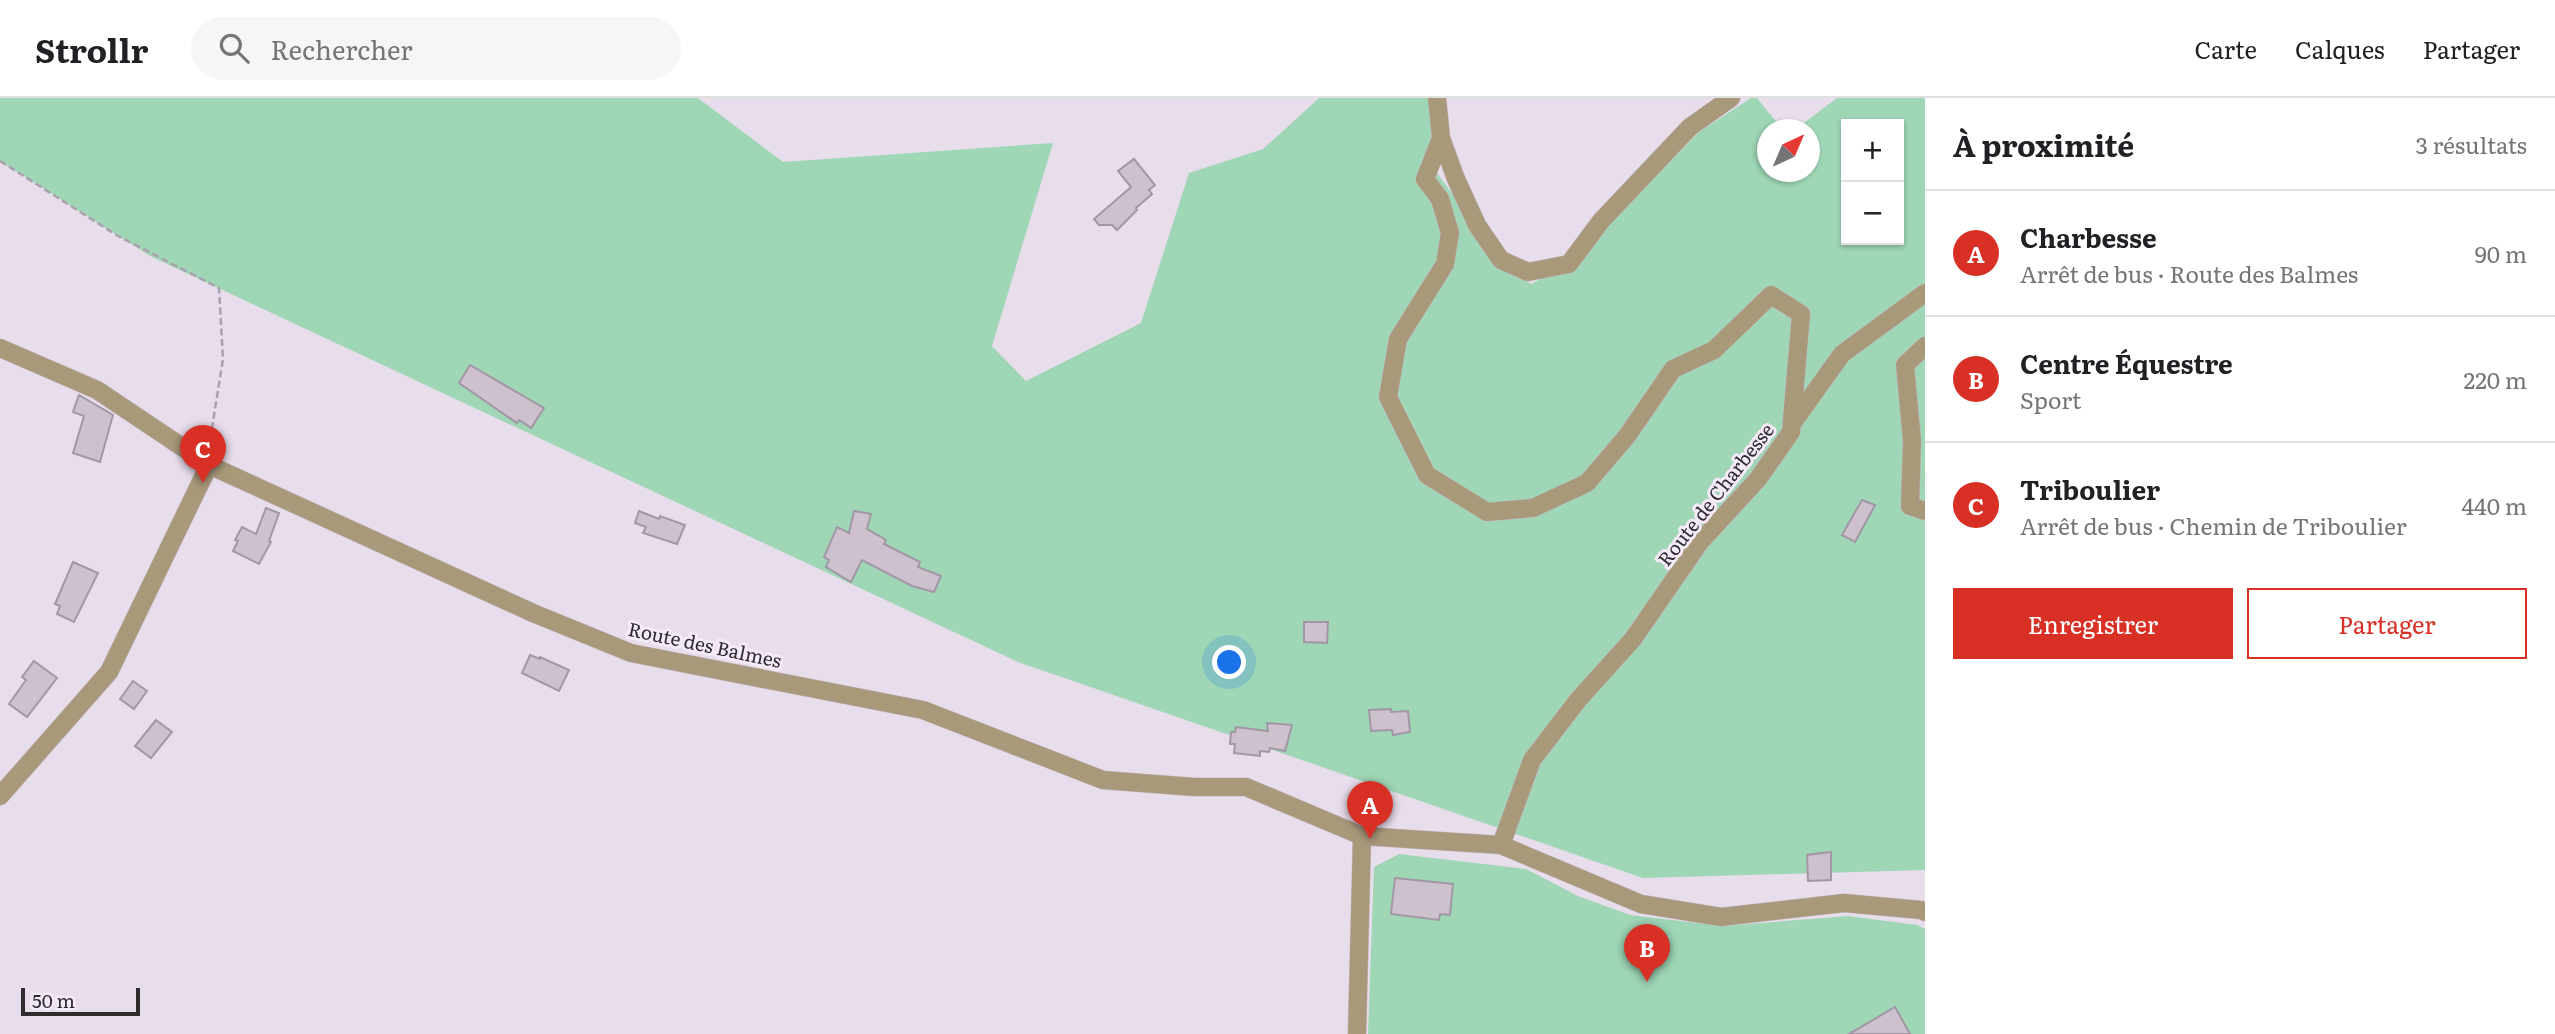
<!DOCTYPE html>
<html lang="fr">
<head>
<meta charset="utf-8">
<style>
  body { margin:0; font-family:Literata,serif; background:#f6f6f6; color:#202124 }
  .controls { position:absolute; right:21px; top:21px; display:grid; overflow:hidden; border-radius:0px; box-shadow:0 2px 5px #0004 }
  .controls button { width:63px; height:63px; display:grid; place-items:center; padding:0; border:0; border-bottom:2px solid #e0e0e0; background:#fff; color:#202124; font:35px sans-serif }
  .compass { position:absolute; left:1757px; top:21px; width:63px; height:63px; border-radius:50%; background:#fff; box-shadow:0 2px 5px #0004; rotate:44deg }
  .scale { position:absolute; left:21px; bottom:18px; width:119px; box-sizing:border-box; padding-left:7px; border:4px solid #2f2b31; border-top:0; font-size:19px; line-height:24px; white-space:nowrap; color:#2f2b31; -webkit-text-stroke:5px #f5eaf8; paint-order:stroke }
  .you { position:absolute; left:1230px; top:565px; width:24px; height:24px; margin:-18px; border:5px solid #fff; border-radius:50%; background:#1a73e8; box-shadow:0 0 0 10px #1a73e833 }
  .badge { display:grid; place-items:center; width:46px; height:46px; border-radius:50%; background:#d93025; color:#fff; font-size:23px; font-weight:700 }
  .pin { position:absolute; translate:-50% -58px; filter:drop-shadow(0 2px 4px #0008) }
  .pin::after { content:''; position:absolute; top:37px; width:24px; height:21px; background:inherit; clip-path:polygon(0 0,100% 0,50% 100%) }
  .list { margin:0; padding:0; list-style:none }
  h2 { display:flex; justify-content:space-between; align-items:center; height:91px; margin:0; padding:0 28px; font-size:30px }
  h2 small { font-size:23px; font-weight:400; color:#757577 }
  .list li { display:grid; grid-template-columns:46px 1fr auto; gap:21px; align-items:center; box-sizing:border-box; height:126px; padding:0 28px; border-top:2px solid #e0e0e0 }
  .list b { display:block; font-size:26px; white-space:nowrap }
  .list p { margin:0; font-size:23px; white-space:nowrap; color:#757577 }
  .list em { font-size:23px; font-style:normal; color:#757577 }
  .actions { display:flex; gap:14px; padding:21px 28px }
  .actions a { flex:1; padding:16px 0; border:2px solid #d93025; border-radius:0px; text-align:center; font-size:24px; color:#d93025 }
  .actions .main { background:#d93025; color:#fff }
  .icon { flex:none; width:38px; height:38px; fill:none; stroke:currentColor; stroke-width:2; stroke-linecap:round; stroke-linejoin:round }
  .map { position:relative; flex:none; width:1925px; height:936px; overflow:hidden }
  header { display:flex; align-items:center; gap:42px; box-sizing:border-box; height:98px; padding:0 35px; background:#fff; border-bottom:2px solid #e0e0e0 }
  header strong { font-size:33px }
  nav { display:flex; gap:38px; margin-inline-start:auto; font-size:24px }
  .search { width:490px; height:63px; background:#f6f6f6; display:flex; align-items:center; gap:18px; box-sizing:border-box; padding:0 24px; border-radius:38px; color:#757577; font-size:26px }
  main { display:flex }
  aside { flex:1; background:#fff }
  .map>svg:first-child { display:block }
</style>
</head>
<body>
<header>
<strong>Strollr</strong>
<div class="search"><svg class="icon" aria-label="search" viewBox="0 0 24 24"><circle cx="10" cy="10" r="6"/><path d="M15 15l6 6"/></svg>Rechercher</div>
<nav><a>Carte</a><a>Calques</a><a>Partager</a></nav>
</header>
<main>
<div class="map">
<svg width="1925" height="936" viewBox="0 0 1925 936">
  <rect width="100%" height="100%" fill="#e8ddeb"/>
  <g fill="#9ed6b6" fill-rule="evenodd">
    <path d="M0,0H698L783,64L1053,45L992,248L1026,283L1141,225L1189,75L1263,51L1319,0H1430L1437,75L1501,162L1531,186L1569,166L1699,34L1751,0H1757L1782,31L1768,32V74H1810V32L1796,31L1837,0H1925V772L1643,780L1018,564L152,159L0,63ZM1846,26H1899V142H1846Z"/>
    <polygon points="1399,756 1526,771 1578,798 1630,817 1723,828 1848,818 1917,827 1925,831 1925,936 1368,936 1374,769"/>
  </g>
  <g fill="#cdc1ce" stroke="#a297a4" stroke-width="2">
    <polygon points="1134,61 1155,87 1149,92 1152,96 1136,110 1137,112 1117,132 1112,127 1099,127 1094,121 1131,89 1118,73"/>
    <polygon points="470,267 544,310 531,330 519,322 517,325 459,285"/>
    <polygon points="79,297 113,317 100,364 73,355 84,318 73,314"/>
    <polygon points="1862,402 1875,407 1855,444 1842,437"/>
    <polygon points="266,410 279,415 269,443 271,444 259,466 233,453 238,443 235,442 242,429 256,436"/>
    <polygon points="639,413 659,421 660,418 685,427 677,446 643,435 646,429 635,425"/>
    <polygon points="854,413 871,416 867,431 886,442 884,446 920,464 918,469 941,478 934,494 912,488 862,462 851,484 826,469 829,462 824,459 837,429 849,435"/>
    <polygon points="73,464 98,475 74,524 57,516 60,508 55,506"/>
    <polygon points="1304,524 1328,524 1327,545 1304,544"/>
    <polygon points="530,557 540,561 540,559 569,572 559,593 522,575"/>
    <polygon points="34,563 57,580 27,619 9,606 26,582 22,579"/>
    <polygon points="133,583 147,593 134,611 120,601"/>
    <polygon points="1391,611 1391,614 1408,613 1410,634 1393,637 1392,632 1371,633 1369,612"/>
    <polygon points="156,622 172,634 151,660 135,648"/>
    <polygon points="1267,625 1292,627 1285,653 1270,650 1269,654 1260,653 1260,658 1234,655 1235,646 1230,646 1231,634 1235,634 1236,629 1268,633"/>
    <polygon points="1831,754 1831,782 1808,783 1807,757"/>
    <polygon points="1395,780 1453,786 1450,817 1440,816 1439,822 1391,816"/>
    <polygon points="1895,909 1910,936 1849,936"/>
  </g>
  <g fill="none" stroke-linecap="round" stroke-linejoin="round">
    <defs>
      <g id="minor">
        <polyline points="1437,0 1441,40"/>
        <polyline points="1925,248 1905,267 1912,342 1910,408 1925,413"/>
        <polyline points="0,250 97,292 209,367 533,515 631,555 923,612 1103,682 1194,689 1246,689 1362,738 1501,747 1641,806 1721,819 1844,805 1921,812 1925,814"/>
        <polyline points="1794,323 1842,256 1925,195"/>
        <polyline points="0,698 109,574 209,367"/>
        <polyline points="1501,747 1532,662 1578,602 1633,541 1700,444 1758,381 1791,334 1801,216 1771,197 1714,252 1673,271 1627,338 1587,385 1533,410 1487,414 1427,377 1388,299 1398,241 1445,166 1450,135 1440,101 1425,81 1441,40 1456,81 1477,127 1501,162 1528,174 1569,166 1601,123 1690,29 1731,0"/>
        <polyline points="1357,936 1362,738"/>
      </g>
    </defs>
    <use href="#minor" stroke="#c3b9c6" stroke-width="19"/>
    <polyline stroke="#aaa1ad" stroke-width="2.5" stroke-dasharray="7 3.5" stroke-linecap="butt" points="0,63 118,138 219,190 223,261 209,349"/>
    <use href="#minor" stroke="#a9997b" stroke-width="18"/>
  </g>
  <g text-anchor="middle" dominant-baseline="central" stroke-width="6" stroke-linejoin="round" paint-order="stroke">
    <g font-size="19" fill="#2f2b31" stroke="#f5eaf8">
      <text transform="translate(1715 396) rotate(-52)">Route de Charbesse</text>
      <text transform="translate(705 546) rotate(12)">Route des Balmes</text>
    </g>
  </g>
</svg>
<div class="controls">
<button>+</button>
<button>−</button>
</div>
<svg class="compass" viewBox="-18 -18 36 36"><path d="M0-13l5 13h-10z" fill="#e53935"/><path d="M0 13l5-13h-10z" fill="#757577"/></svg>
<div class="scale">50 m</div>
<div class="you"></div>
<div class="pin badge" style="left:1370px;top:741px">A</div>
<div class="pin badge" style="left:1647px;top:884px">B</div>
<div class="pin badge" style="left:203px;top:385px">C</div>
</div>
<aside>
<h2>À proximité<small>3 résultats</small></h2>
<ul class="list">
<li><span class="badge">A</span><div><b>Charbesse</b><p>Arrêt de bus · Route des Balmes</p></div><em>90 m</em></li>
<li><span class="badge">B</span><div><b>Centre Équestre</b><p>Sport</p></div><em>220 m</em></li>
<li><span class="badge">C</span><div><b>Triboulier</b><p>Arrêt de bus · Chemin de Triboulier</p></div><em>440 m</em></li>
</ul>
<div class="actions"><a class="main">Enregistrer</a><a>Partager</a></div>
</aside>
</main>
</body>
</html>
